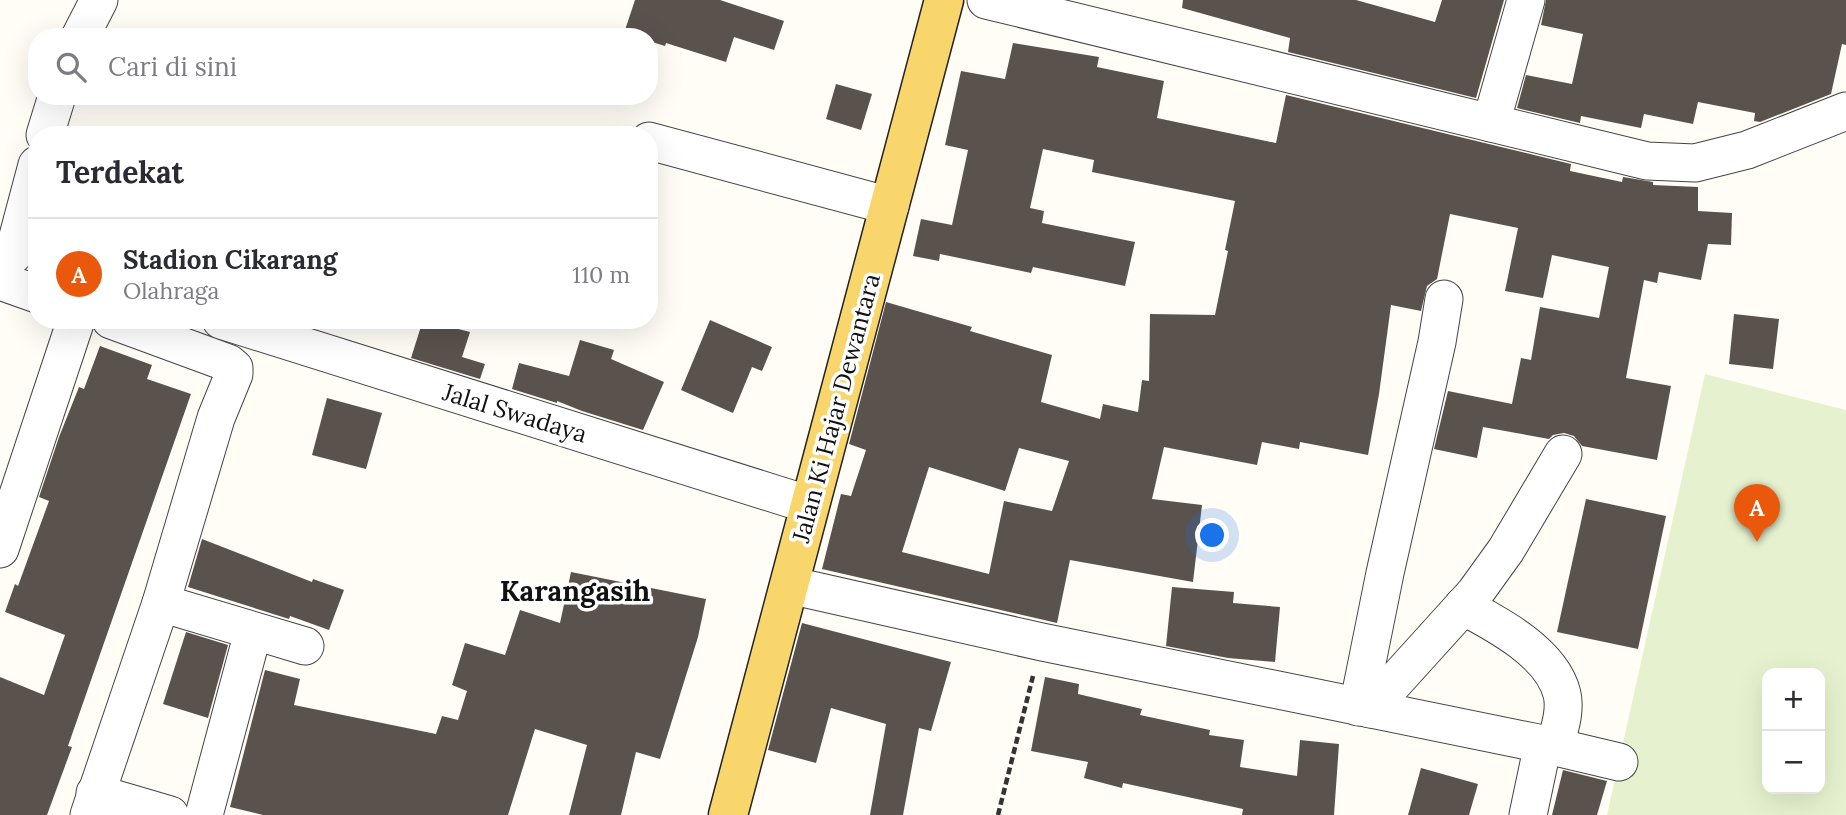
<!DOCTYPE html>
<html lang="id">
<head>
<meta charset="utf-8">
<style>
  body { margin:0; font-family:Lora,serif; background:#f2f2f3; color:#2b2b33 }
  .controls { position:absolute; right:21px; bottom:21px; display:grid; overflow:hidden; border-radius:14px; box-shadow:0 7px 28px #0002 }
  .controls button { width:63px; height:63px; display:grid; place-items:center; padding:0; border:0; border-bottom:2px solid #e1e1e2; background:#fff; color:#2b2b33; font:35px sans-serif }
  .you { position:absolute; left:1213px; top:536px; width:24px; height:24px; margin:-18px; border:5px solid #fff; border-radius:50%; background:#1a73e8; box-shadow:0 0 0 10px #1a73e833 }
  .badge { display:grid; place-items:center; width:46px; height:46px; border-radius:50%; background:#ea580c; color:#fff; font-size:23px; font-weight:700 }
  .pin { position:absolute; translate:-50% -58px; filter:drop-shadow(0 2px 4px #0008) }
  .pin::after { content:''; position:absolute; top:37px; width:24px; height:21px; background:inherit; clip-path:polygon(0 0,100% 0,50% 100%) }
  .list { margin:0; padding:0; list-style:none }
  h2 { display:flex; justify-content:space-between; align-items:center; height:91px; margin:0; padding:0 28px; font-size:30px }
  h2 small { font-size:23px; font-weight:400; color:#7c7c81 }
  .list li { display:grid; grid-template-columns:46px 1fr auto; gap:21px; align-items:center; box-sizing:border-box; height:112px; padding:0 28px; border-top:2px solid #e1e1e2 }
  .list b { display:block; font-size:26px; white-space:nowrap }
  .list p { margin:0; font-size:23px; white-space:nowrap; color:#7c7c81 }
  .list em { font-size:23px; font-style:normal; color:#7c7c81 }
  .icon { flex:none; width:38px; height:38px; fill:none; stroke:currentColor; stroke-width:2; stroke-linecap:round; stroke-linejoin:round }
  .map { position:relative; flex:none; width:1846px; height:815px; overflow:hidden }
  .search { position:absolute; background:#fff; box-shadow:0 7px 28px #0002; left:28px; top:28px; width:630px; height:77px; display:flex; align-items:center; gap:18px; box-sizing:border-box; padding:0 24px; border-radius:28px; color:#7c7c81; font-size:26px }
  .panel { position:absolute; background:#fff; box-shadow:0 7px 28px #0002; left:28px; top:126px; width:630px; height:203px; border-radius:28px }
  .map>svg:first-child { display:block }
</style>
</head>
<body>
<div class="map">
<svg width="1846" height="815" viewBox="0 0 1846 815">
  <rect width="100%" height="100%" fill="#fffdf5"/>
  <path fill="#e6f2cf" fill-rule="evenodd" d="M1705,374L1846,410V815H1607ZM1767,673H1820V789H1767Z"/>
  <g fill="#5a524d" fill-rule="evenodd">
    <polygon points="635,0 720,0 784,21 774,50 734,37 726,62 666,43 665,46 649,41 649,37 636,37 624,33"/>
    <polygon points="1183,0 1356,0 1435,22 1442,0 1504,0 1476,98 1288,52 1290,38 1182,8"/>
    <polygon points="1546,0 1846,0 1846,45 1842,44 1831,94 1760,122 1754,121 1755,113 1698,102 1693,124 1644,114 1641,128 1581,116 1580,123 1517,108 1526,75 1572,84 1583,34 1541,25"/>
    <path d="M1013,43L1099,57L1097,67L1164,81L1157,118L1276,143L1286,95L1571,164L1570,171L1622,182L1623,177L1653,182V185L1698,187V211L1732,213L1731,245L1708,244L1701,280L1659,272L1657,283L1644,280L1626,378L1671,386L1657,460L1582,446L1574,436L1564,433L1553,435L1549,439L1483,427L1477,458L1434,449L1448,391L1512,404L1521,358L1531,360L1540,307L1599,318L1609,267L1552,255L1543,298L1505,291L1518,228L1450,214L1437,279L1427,286L1421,311L1391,305L1379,394L1368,455L1300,442L1299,449L1262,442L1257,465L1164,447L1152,499L1202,505L1193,582L1070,560L1057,623L822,569L841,494L851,496L866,450L849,444L886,302L972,327L970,331L1052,355L1041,402L1100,419L1103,404L1138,412L1142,380L1149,381L1150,314L1215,315L1228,251L1225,250L1235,201L1092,172L1094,160L1043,149L1030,208L1044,211L1042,223L1135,242L1125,286L1033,267L1031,273L940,254L939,261L913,256L921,219L952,225L968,150L945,145L961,71L1005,79ZM1019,448L1069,461L1052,511L1004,501L989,574L902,552L929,467L1005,491Z"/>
    <polygon points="836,84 872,94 861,130 826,119"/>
    <polygon points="1734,314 1779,319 1773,369 1729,364"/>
    <polygon points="423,320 470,332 462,357 485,364 480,379 411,358"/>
    <polygon points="710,320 772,347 762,371 752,367 733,413 681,390"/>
    <polygon points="580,340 614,350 611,359 664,382 643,430 582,411 557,401 557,403 512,389 519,363 569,376"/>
    <polygon points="100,346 152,365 147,379 191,394 68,746 72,747 47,815 0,815 0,677 44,695 65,635 5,612 15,584 18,586 49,501 39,497 59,437 79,387 84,389"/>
    <polygon points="327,398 382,413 366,469 312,455"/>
    <polygon points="1586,499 1666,516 1638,649 1557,632"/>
    <polygon points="202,539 312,582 313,579 344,590 329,630 290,616 289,619 188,587"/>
    <polygon points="571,572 706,599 698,637 660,759 636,752 621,815 569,815 587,745 535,729 508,815 263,815 230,807 265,670 300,679 294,705 436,734 442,716 458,720 467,691 452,685 465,643 505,655 520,610 560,623"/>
    <polygon points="1172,587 1234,592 1233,603 1280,607 1275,662 1228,658 1166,646"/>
    <polygon points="802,623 951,662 931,731 919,728 903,815 870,815 886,724 831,708 816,763 768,750"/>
    <polygon points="186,632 228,645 208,718 163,704"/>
    <polygon points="1045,677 1079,684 1078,694 1142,709 1140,715 1210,730 1209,735 1244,740 1240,767 1297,776 1300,740 1339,744 1334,815 1242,815 1243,809 1123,783 1122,788 1084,778 1088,762 1031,751"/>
    <polygon points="1421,768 1478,784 1469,815 1408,815"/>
    <polygon points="1563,770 1607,781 1597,815 1552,815"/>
  </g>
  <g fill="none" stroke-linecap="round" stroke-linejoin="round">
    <defs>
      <g id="minor">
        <polyline points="986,0 1647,161 1695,163 1747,150 1846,111"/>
        <polyline points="80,37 99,0"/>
        <polyline points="1491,123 1526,0"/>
        <polyline points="45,135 57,96"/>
        <polyline points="649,141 890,206"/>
        <polyline points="13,255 37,165"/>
        <polyline points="0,281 37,294"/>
        <polyline points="221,320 810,505"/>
        <polyline points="0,549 76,320"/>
        <polyline points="789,585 1042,642 1543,744 1619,762"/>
        <polyline points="161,603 305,646"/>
        <path d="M1463,606C1497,624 1552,653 1562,694C1566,711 1559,730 1555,747"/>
        <polyline points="1358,707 1385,573 1437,342 1444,299"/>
        <polyline points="1370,709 1475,593 1506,550 1563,454"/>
        <polyline points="95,793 170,815"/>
        <polyline points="89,815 161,603 216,418 234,374 234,368 228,363 111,320"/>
        <polyline points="204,815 253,632"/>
        <polyline points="1528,815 1543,744"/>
      </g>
      <polyline id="major" points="728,815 944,0"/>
    </defs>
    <use href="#minor" stroke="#444" stroke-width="39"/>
    <use href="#major" stroke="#222" stroke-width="41"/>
    <polyline stroke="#333" stroke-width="4.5" stroke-dasharray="7 3.5" stroke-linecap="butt" points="998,815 1033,676"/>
    <use href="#minor" stroke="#fff" stroke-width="37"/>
    <use href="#major" stroke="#f9d66b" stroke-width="38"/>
  </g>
  <g text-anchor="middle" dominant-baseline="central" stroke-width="7" stroke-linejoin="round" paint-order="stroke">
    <g font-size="24" fill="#111" stroke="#fff">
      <text transform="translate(836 408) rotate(-75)">Jalan Ki Hajar Dewantara</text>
      <text transform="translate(515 413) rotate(17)">Jalal Swadaya</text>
    </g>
    <g font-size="28" font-weight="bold" fill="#111" stroke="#fff">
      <text x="575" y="591">Karangasih</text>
    </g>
  </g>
</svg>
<div class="controls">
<button>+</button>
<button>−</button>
</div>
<div class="you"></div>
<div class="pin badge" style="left:1757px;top:542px">A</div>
<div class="search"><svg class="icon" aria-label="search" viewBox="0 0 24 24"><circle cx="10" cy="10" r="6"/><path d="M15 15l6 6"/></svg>Cari di sini</div>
<section class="panel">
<h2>Terdekat<small></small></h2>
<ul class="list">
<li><span class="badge">A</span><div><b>Stadion Cikarang</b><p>Olahraga</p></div><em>110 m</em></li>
</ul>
</section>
</div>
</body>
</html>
